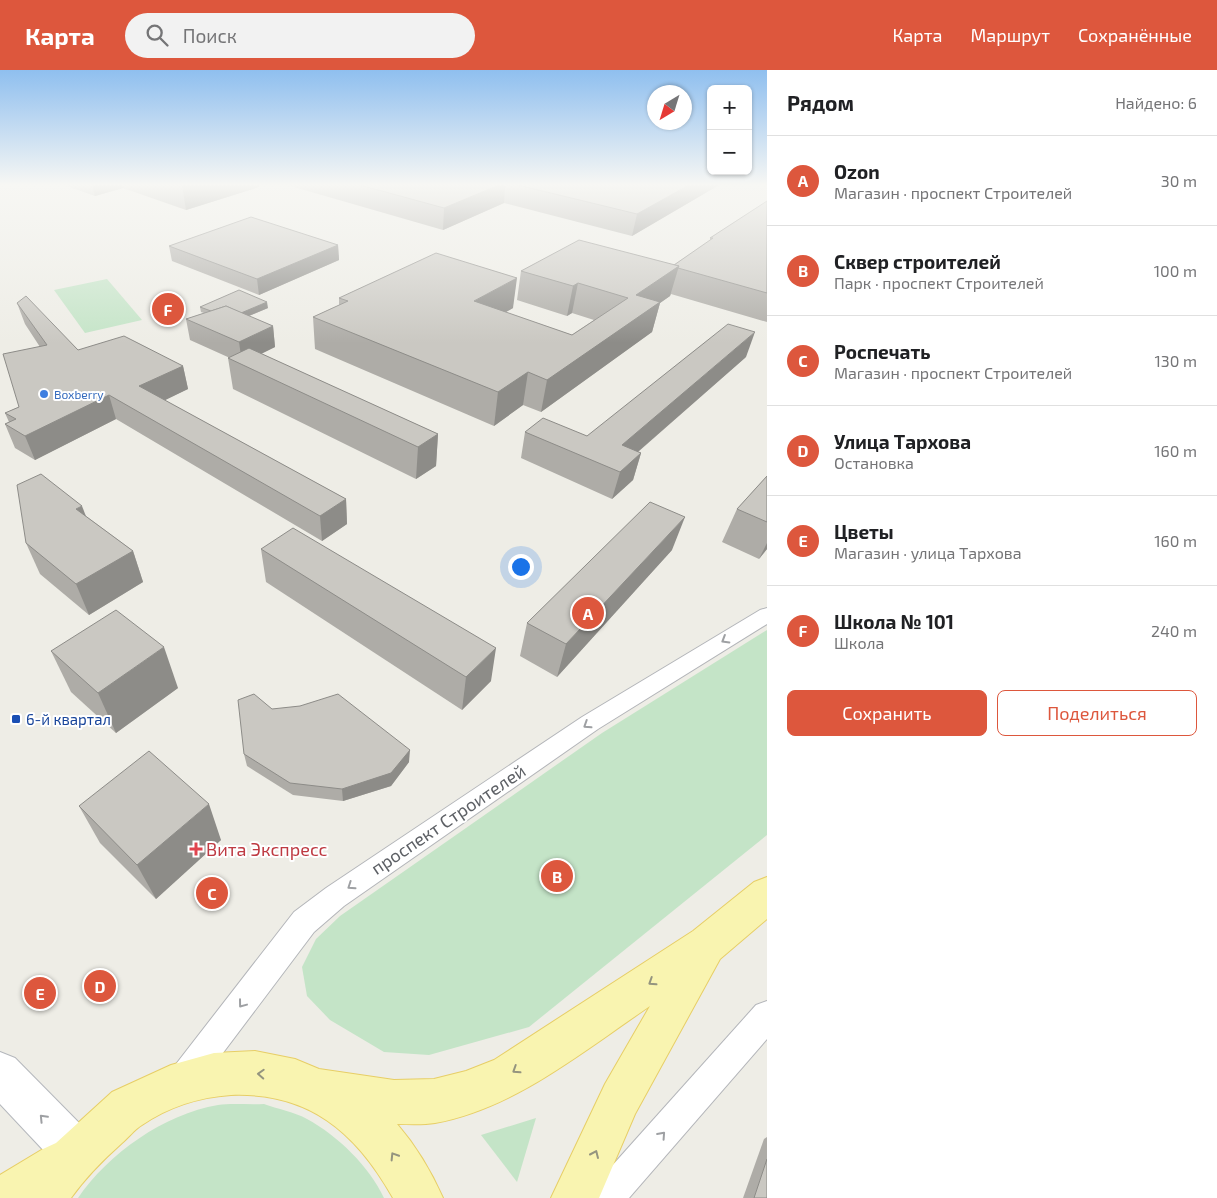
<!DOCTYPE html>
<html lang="ru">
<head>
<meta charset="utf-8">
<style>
  body { margin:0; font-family:"Exo 2",sans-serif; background:#f2f2f2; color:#202124 }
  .controls { position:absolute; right:15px; top:15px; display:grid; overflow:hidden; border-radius:8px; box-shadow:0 1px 4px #0004 }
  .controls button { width:45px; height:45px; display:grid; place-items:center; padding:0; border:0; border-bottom:1px solid #e0e0e0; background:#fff; color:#202124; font:25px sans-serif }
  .compass { position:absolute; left:647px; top:15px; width:45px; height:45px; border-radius:50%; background:#fff; box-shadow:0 1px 4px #0004; rotate:218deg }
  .you { position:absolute; left:520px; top:496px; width:18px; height:18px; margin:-12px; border:4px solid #fff; border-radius:50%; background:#1a73e8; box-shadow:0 0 0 8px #1a73e833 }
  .badge { display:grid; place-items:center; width:32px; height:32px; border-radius:50%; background:#dd573d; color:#fff; font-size:16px; font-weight:700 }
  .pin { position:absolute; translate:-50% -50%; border:2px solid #fff; box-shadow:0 1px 5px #0006 }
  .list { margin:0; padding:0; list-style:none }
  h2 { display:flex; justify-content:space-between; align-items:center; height:65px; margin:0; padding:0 20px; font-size:21px }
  h2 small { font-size:16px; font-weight:400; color:#757577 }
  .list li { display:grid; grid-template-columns:32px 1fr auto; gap:15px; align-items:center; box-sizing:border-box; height:90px; padding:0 20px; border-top:1px solid #e0e0e0 }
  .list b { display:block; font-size:19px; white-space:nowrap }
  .list p { margin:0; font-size:16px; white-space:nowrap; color:#757577 }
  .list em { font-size:16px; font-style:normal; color:#757577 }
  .actions { display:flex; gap:10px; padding:15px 20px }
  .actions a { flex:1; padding:11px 0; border:1px solid #dd573d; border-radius:8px; text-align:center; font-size:18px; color:#dd573d }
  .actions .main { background:#dd573d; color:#fff }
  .icon { flex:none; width:28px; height:28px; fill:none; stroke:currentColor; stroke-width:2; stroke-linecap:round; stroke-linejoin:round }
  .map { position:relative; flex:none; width:767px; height:1128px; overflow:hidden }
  header { display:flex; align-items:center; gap:30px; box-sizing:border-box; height:70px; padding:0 25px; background:#dd573d; color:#fff }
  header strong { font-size:24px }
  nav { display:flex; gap:28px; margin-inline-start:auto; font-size:18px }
  .search { width:350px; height:45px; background:#f2f2f2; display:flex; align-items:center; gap:12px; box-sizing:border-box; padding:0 18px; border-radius:28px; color:#757577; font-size:19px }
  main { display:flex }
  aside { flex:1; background:#fff }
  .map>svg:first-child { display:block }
</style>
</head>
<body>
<header>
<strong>Карта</strong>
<div class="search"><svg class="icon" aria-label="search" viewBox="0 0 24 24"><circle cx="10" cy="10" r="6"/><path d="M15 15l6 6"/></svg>Поиск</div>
<nav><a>Карта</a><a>Маршрут</a><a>Сохранённые</a></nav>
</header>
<main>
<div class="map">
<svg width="767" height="1128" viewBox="0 0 767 1128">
  <rect width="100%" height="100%" fill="#eeede6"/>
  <g fill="#c4e4c7">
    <polygon points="107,209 142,250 85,263 54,220"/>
    <polygon points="767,560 767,765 529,957 429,985 384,982 330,950 307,926 302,897 316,869 340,846 602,663"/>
    <path d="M264,1034C277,1039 295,1042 307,1049C338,1066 369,1096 384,1128H78C108,1084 164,1044 218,1035C232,1033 249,1035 264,1034Z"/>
    <polygon points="536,1048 517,1112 481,1065"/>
  </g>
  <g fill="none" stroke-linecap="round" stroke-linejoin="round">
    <defs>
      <g id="minor">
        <polygon points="767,538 767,554 598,659 344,836 314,862 195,1020 184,1025 173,1020 168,1009 173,998 294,842 326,818 582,647 760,540"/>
        <polygon points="767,931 767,969 629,1128 589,1128 594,1116 756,935"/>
      </g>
      <polygon id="secondary" points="0,982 15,988 93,1067 100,1083 93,1099 77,1106 61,1099 0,1034"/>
      <path id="primary" d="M767,807V849L720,889L635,1044L599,1128H551L605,1014L650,936C585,980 514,1039 435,1053C423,1055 409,1054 397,1054C416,1076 431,1101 443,1128H393C356,1062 309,1022 231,1025C200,1027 168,1037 142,1055C134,1060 129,1067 122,1073C103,1090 86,1107 71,1128H0V1105L43,1079L56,1073L112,1022L171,995L214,983L255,981L295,989L319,999L394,1010L434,1009L466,1001L494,990L693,861L754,812Z"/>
    </defs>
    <use href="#minor" stroke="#b3b5b9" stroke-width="2"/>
    <use href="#secondary" stroke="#b4b7bc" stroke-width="2"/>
    <use href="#primary" stroke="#e7ce66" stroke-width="2"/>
    <use href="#minor" fill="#fff" fill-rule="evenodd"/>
    <use href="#secondary" fill="#fff" fill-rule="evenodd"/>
    <use href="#primary" fill="#f9f4b0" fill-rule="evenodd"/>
  </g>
  <g fill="#aeaca7">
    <polygon points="64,115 259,115 259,117 186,140 123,118 95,126"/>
    <polygon points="287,115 719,115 632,166 504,133 443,160"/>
    <polygon points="767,131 767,252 671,224 670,226 660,233 652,262 541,342 523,335 494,356 315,279 313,247 339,235 339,228 513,238 505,242 572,265 594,250 572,243 567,246 517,230 521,201 674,195 710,171 710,168"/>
    <polygon points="338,175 339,190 259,225 172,191 169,176"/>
    <polygon points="17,233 78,280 183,296 188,319 164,330 346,429 347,454 322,471 116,349 35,390 15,378 5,354 9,352 5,343 19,337 40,277 25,254"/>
    <polygon points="200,237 268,238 249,246 273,256 275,277 261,284 438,364 436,396 416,409 233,319 228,288 230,288 190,270 186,249 204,243 201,242"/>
    <polygon points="746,287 638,382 641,383 633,410 612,429 521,388 525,362 587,366"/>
    <polygon points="767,406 767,479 759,489 722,472 737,439"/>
    <polygon points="87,447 133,481 143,512 89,545 40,504 26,473"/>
    <polygon points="261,479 491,611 462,640 266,512"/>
    <polygon points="672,480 557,607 520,586 527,553"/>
    <polygon points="51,581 178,618 116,663 71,622"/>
    <polygon points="272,639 409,692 391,716 343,731 293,725 247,696 244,684"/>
    <polygon points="79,736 221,770 156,829 100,773"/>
    <polygon points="767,1067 767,1128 743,1128 764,1069"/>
  </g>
  <g fill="#8d8c88">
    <polygon points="92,115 122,115 123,118 95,126"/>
    <polygon points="182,115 259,115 259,117 186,140"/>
    <polygon points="499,115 505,115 504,133 443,160 444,138"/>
    <polygon points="689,115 719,115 632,166 637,144"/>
    <polygon points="338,175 339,190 259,225 257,209"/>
    <polygon points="679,196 670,226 660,233 652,262 541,342 547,310 636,225"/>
    <polygon points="517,208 513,238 472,262 474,231"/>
    <polygon points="578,213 572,243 567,246 573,216"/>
    <polygon points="267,232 268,238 229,254 228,248"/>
    <polygon points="273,256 275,277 242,293 239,272"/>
    <polygon points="755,262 746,287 617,400 622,375"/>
    <polygon points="183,296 188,319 145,340 139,316"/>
    <polygon points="528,302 523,335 494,356 498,322"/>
    <polygon points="109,325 116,349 35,390 25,366"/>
    <polygon points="438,364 436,396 416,409 418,377"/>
    <polygon points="641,383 633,410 612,429 620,402"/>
    <polygon points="346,429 347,454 322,471 320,446"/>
    <polygon points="82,436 94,467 76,439"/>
    <polygon points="685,447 672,480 557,607 566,574"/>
    <polygon points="767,473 767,479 759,489"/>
    <polygon points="133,481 143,512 89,545 76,514"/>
    <polygon points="164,577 178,618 116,663 98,623"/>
    <polygon points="496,578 491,611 462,640 466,607"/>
    <polygon points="410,680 409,692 391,716 343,731 342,719"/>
    <polygon points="209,734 221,770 156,829 137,795"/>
  </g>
  <g fill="#cac8c2" stroke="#8d8c88">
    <polygon points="360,115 499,115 444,138"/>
    <polygon points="518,115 689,115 637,144"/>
    <polygon points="767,131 767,223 678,198 679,196 674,195 713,168 710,168"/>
    <polygon points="251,147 338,175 257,209 169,176"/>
    <polygon points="579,170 679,196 636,225 660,232 547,310 528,302 498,322 313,247 348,231 339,228 436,183 517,208 474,231 572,265 628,228 578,213 573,216 521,201"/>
    <polygon points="239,220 267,232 241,243 226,236 211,241 200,237"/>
    <polygon points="26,226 78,280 124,266 183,296 139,316 346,429 320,446 109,325 25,366 5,354 16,349 5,343 19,337 3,284 47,275 17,233"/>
    <polygon points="226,236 273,256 239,272 186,249"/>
    <polygon points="728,254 755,262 622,375 641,383 620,402 525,362 543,348 587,366"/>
    <polygon points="249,278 438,364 418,377 228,288"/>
    <polygon points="41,404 82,436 76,439 133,481 76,514 26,473 17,415"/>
    <polygon points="767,406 767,452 737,439"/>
    <polygon points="650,432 685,447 566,574 527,553"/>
    <polygon points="293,458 496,578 466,607 261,479"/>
    <polygon points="116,540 164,577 98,623 51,581"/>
    <polygon points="254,624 272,639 300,636 338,624 410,680 391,703 342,719 290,713 244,684 238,630"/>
    <polygon points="149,681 209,734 137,795 79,736"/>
    <polygon points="767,1089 767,1128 754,1128"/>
  </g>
  <defs><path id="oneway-chevron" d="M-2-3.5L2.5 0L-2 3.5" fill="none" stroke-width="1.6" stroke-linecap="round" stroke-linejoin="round" transform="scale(1.25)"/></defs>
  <g stroke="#9ea0a3">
    <use href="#oneway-chevron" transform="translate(725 570) rotate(149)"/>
    <use href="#oneway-chevron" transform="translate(587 655) rotate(147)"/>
    <use href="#oneway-chevron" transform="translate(351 816) rotate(146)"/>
    <use href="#oneway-chevron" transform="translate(242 934) rotate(127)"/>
    <use href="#oneway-chevron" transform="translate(43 1048) rotate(-134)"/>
    <use href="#oneway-chevron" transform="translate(662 1065) rotate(-48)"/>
  </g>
  <g stroke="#94947f">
    <use href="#oneway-chevron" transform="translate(652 912) rotate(147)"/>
    <use href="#oneway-chevron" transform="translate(516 1000) rotate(147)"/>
    <use href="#oneway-chevron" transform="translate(261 1004) rotate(-177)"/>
    <use href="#oneway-chevron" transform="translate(595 1084) rotate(-66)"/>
    <use href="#oneway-chevron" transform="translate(394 1086) rotate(-122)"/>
  </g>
  <linearGradient id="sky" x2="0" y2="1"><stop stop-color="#8fbfef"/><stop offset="0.42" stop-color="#f7f7f4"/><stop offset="1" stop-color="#f7f7f4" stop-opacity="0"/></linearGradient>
  <rect width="767" height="273" fill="url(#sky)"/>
  <circle fill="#3f7fe0" stroke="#fff" stroke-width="2" cx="44" cy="324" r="5"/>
  <rect fill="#1a4fb4" stroke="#fff" stroke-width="2" x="11" y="644" width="10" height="10" rx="2.5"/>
  <path fill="#e0444e" stroke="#fff" stroke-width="2" d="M193.5 771.5h5v5h5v5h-5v5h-5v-5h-5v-5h5z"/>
  <g text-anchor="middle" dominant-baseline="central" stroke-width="4" stroke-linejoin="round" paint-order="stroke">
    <g font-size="12" fill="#366cbe" stroke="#fff" text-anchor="start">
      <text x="54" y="324">Boxberry</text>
    </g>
    <g font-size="15" fill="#164399" stroke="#fff" text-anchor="start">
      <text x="26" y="649">6-й квартал</text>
    </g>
    <g font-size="18" fill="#5d6065" stroke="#fff">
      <text transform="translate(448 749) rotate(-34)">проспект Строителей</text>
    </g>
    <g font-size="18" fill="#be3a42" stroke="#fff" text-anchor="start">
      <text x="206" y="779">Вита Экспресс</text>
    </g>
  </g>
</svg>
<div class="controls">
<button>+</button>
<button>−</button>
</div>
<svg class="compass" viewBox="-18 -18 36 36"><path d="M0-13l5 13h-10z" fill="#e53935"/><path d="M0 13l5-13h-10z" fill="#757577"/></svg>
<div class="you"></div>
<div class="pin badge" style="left:588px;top:543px">A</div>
<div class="pin badge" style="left:557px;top:806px">B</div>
<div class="pin badge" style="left:212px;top:823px">C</div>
<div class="pin badge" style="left:100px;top:916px">D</div>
<div class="pin badge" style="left:40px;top:923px">E</div>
<div class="pin badge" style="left:168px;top:239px">F</div>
</div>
<aside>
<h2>Рядом<small>Найдено: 6</small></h2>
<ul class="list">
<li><span class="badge">A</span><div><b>Ozon</b><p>Магазин · проспект Строителей</p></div><em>30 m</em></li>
<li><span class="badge">B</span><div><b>Cквер cтроителей</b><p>Парк · проспект Строителей</p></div><em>100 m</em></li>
<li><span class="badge">C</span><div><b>Роспечать</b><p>Магазин · проспект Строителей</p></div><em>130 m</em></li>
<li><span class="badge">D</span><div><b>Улица Тархова</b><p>Остановка</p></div><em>160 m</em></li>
<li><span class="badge">E</span><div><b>Цветы</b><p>Магазин · улица Тархова</p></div><em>160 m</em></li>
<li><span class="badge">F</span><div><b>Школа № 101</b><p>Школа</p></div><em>240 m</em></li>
</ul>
<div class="actions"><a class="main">Сохранить</a><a>Поделиться</a></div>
</aside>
</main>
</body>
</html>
